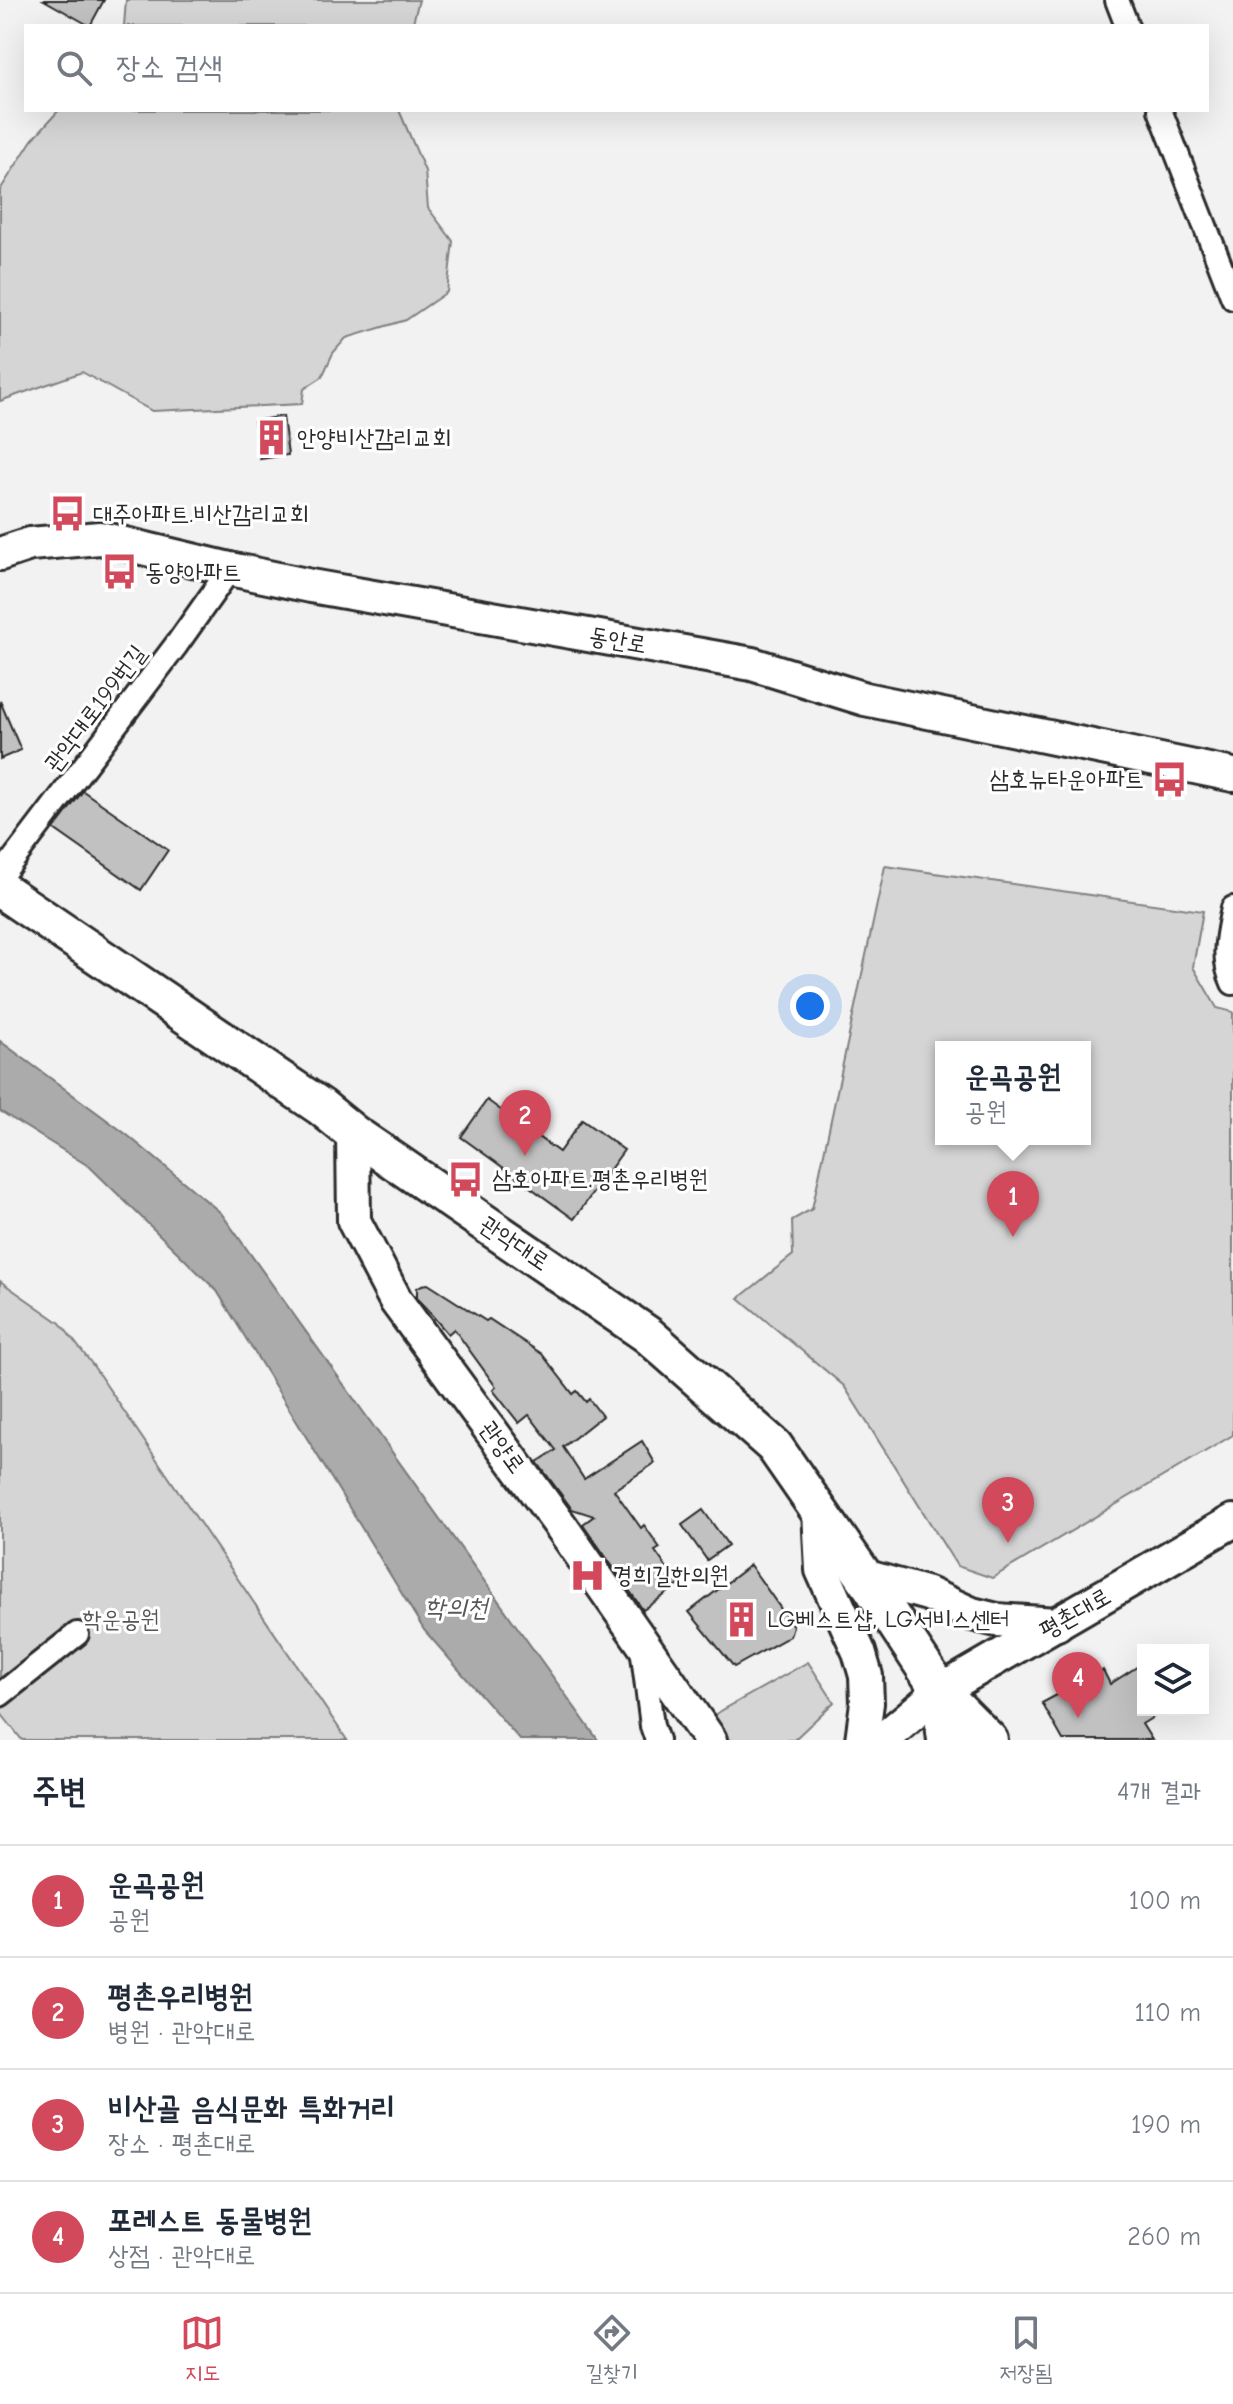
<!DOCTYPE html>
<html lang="ko">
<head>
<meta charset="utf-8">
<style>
  body { margin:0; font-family:"Comic Neue","Poor Story",sans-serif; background:#f6f6f7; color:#1f2937 }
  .controls { position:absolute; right:24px; bottom:24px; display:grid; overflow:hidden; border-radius:0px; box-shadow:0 8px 32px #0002 }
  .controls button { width:72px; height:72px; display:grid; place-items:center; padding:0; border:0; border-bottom:2px solid #e0e1e3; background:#fff; color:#1f2937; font:40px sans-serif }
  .you { position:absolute; left:810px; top:1006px; width:28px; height:28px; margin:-20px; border:6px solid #fff; border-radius:50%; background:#1a73e8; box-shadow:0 0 0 12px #1a73e833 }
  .badge { display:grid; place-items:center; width:52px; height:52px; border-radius:50%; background:#d1495b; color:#fff; font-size:26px; font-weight:700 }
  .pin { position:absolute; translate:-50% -66px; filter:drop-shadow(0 2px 4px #0008) }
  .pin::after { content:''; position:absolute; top:42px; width:28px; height:24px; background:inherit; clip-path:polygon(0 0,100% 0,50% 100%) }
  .popup { position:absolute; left:935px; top:1041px; width:156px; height:104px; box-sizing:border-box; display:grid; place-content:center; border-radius:0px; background:#fff; filter:drop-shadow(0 2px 6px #0005); font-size:26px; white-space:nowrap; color:#747a83 }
  .popup b { font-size:30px; color:#1f2937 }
  .popup::after { content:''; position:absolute; left:50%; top:100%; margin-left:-16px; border:16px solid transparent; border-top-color:#fff }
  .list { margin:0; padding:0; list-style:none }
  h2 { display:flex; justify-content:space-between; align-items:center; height:104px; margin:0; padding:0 32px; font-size:34px }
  h2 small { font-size:26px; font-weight:400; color:#747a83 }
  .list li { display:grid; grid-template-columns:52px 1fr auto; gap:24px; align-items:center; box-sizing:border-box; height:112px; padding:0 32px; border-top:2px solid #e0e1e3 }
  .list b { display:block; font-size:30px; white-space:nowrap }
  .list p { margin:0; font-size:26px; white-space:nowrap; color:#747a83 }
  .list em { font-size:26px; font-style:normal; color:#747a83 }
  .icon { flex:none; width:44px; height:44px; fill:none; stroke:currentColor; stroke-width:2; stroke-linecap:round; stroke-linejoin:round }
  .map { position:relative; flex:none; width:1233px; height:1740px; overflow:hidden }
  .search { position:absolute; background:#fff; box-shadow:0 8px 32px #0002; left:24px; right:24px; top:24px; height:88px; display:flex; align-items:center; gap:20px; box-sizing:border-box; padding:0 28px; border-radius:0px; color:#747a83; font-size:30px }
  .sheet { height:552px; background:#fff }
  nav { display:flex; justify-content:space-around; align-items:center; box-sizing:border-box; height:112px; border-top:2px solid #e0e1e3; background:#fff; font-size:22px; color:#747a83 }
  nav a { display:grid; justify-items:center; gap:4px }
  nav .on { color:#d1495b }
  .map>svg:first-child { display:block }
</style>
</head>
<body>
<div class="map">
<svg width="1233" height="1740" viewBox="0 0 1233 1740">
  <rect width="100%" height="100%" fill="#f2f2f2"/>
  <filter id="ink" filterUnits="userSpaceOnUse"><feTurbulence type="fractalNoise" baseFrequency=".0125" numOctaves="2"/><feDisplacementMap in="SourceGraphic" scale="16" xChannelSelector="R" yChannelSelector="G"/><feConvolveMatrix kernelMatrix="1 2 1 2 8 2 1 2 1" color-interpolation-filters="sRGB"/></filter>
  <g filter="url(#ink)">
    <g fill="#d5d5d5" stroke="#808080" stroke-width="2" fill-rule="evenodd">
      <polygon points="126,0 419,0 412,26 124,26"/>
      <polygon points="59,110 399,110 425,171 428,208 453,241 447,292 406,320 346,338 333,353 322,377 304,389 302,404 152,411 82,372 0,401 0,190 32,140"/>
      <path d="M885,866L1203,911L1193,967L1217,1008L1233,1012V1435L992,1578L957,1566L844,1386L739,1298L793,1255L792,1220L812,1209ZM1085,1047V1139H941V1047Z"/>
      <polygon points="0,1281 60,1323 92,1364 347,1740 22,1740 0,1712"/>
      <polygon points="808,1662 834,1702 794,1740 729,1740 712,1716"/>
    </g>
    <polygon fill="#ababab" stroke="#787878" stroke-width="2" points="0,1041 126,1134 221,1213 598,1740 520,1740 424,1630 217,1291 90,1167 0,1111"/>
    <g fill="#c1c1c1" stroke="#2b2b2b" stroke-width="2">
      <polygon points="44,0 104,0 90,26"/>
      <polygon points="283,416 288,455 260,459 254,421"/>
      <polygon points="0,701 21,750 0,759"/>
      <polygon points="83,791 168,850 141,890 54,829"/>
      <polygon points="487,1100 559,1152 582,1120 624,1150 574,1219 461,1137"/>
      <polygon points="428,1284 486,1321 489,1319 542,1354 573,1394 577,1391 586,1402 589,1399 602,1416 563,1447 584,1479 642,1441 655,1463 614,1490 641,1528 644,1525 660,1548 655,1551 679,1585 643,1610 583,1524 594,1516 572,1509 537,1462 556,1450 529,1415 519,1423 493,1390 496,1387 454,1329 448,1334 417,1298 417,1288 422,1285"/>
      <polygon points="703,1510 728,1545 707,1560 682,1525"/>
      <polygon points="750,1565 793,1626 790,1636 734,1667 689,1612"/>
      <polygon points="1143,1663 1143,1710 1165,1710 1142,1724 1152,1740 1063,1740 1042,1703 1103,1670 1110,1684"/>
    </g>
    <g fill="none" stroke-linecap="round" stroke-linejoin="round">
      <defs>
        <g id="street">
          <polyline points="1117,0 1127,26"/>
          <polyline points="1160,110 1233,298"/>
          <polyline points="0,877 177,644 230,569"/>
          <path d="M1233,908C1228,934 1221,958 1233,983"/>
          <polyline points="642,1647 652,1726 657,1740"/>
          <polyline points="0,1695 77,1634"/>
        </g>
        <g id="secondary">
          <polyline points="0,554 30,544 100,538 230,569 311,586 752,664 865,699 1233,775"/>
          <polyline points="353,1133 354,1221 396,1301 563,1529 710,1740"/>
          <polyline points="819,1511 822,1570 859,1652 866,1676 867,1703 862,1740"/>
          <polyline points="864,1576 928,1594 972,1614 997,1620 1057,1624"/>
          <polyline points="882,1740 940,1691 1233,1521"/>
        </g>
        <g id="primary">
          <polyline points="0,889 321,1107 353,1133 648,1335 774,1446 873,1589 940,1691 989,1740"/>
          <polyline points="940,1691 946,1740"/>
        </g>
      </defs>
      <use href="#street" stroke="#2b2b2b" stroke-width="28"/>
      <use href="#secondary" stroke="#2b2b2b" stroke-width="38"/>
      <use href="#primary" stroke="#2b2b2b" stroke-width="42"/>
      <use href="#street" stroke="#fff" stroke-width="22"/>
      <use href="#secondary" stroke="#fff" stroke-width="32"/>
      <use href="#primary" stroke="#fff" stroke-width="36"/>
    </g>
  </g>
  <defs>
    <symbol id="building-bare" viewBox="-9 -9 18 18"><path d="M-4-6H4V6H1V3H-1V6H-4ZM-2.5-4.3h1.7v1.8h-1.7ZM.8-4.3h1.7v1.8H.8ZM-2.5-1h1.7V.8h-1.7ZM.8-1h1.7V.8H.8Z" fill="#d1495b" stroke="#fff" stroke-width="2.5" paint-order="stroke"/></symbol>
    <symbol id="bus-bare" viewBox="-9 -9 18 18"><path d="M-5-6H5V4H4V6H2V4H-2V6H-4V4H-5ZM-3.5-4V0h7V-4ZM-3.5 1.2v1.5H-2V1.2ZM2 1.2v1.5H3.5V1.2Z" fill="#d1495b" stroke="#fff" stroke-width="2.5" paint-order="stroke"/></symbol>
    <symbol id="hospital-bare" viewBox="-9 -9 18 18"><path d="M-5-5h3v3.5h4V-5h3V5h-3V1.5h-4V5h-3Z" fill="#d1495b" stroke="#fff" stroke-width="2.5" paint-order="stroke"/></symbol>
  </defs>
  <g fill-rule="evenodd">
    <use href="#building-bare" x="246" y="412" width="51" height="51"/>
    <use href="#bus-bare" x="42" y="488" width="51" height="51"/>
    <use href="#bus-bare" x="94" y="546" width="51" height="51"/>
    <use href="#bus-bare" x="1144" y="754" width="51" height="51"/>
    <use href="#bus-bare" x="440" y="1154" width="51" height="51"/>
    <use href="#hospital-bare" x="562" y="1550" width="51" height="51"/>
    <use href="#building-bare" x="716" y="1594" width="51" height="51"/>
  </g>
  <g text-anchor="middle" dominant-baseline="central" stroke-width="6" stroke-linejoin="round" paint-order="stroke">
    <g font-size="24" fill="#2b2b2b" stroke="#fff" text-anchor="start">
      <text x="297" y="438">안양비산감리교회</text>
      <text x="93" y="514">대주아파트.비산감리교회</text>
      <text x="145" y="572">동양아파트</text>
      <text x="1144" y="779" text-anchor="end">삼호뉴타운아파트</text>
      <text x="492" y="1179">삼호아파트.평촌우리병원</text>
      <text x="613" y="1575">경희길한의원</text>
      <text x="767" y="1619">LG베스트샵, LG서비스센터</text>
    </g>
    <g font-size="24" fill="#2b2b2b" stroke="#fff">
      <text transform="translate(618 640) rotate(10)">동안로</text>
      <text transform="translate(95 708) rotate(-53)">관악대로199번길</text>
      <text transform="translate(515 1243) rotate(34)">관악대로</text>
      <text transform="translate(503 1447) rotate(54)">관양로</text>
      <text transform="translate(1075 1613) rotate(-30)">평촌대로</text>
    </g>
    <g font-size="24" fill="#565656" stroke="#fff">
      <text x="121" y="1619">학운공원</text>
    </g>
    <g font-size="26" font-style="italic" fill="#585858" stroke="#fff">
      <text x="456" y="1608">학의천</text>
    </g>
  </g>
</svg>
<div class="controls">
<button><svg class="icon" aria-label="layers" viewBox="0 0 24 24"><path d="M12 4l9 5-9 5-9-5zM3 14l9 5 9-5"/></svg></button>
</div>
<div class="you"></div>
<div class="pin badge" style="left:1013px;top:1237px">1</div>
<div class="popup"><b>운곡공원</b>공원</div>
<div class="pin badge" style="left:525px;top:1156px">2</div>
<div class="pin badge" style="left:1008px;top:1543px">3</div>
<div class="pin badge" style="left:1078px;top:1718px">4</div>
<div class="search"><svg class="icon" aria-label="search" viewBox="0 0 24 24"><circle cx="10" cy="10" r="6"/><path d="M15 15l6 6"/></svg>장소 검색</div>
</div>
<section class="sheet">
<h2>주변<small>4개 결과</small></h2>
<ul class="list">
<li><span class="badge">1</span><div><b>운곡공원</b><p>공원</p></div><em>100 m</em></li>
<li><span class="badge">2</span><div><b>평촌우리병원</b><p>병원 · 관악대로</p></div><em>110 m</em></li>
<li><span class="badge">3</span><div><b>비산골 음식문화 특화거리</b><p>장소 · 평촌대로</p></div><em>190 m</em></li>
<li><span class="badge">4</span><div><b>포레스트 동물병원</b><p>상점 · 관악대로</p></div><em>260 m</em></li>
</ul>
</section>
<nav>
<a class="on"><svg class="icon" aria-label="map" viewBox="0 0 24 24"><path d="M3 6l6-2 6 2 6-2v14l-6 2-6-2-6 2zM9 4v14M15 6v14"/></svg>지도</a>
<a><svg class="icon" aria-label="directions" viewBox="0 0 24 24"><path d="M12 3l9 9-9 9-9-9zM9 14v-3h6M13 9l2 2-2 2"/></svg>길찾기</a>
<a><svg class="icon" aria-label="saved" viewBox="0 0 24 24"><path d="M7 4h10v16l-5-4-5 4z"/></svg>저장됨</a>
</nav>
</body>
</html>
